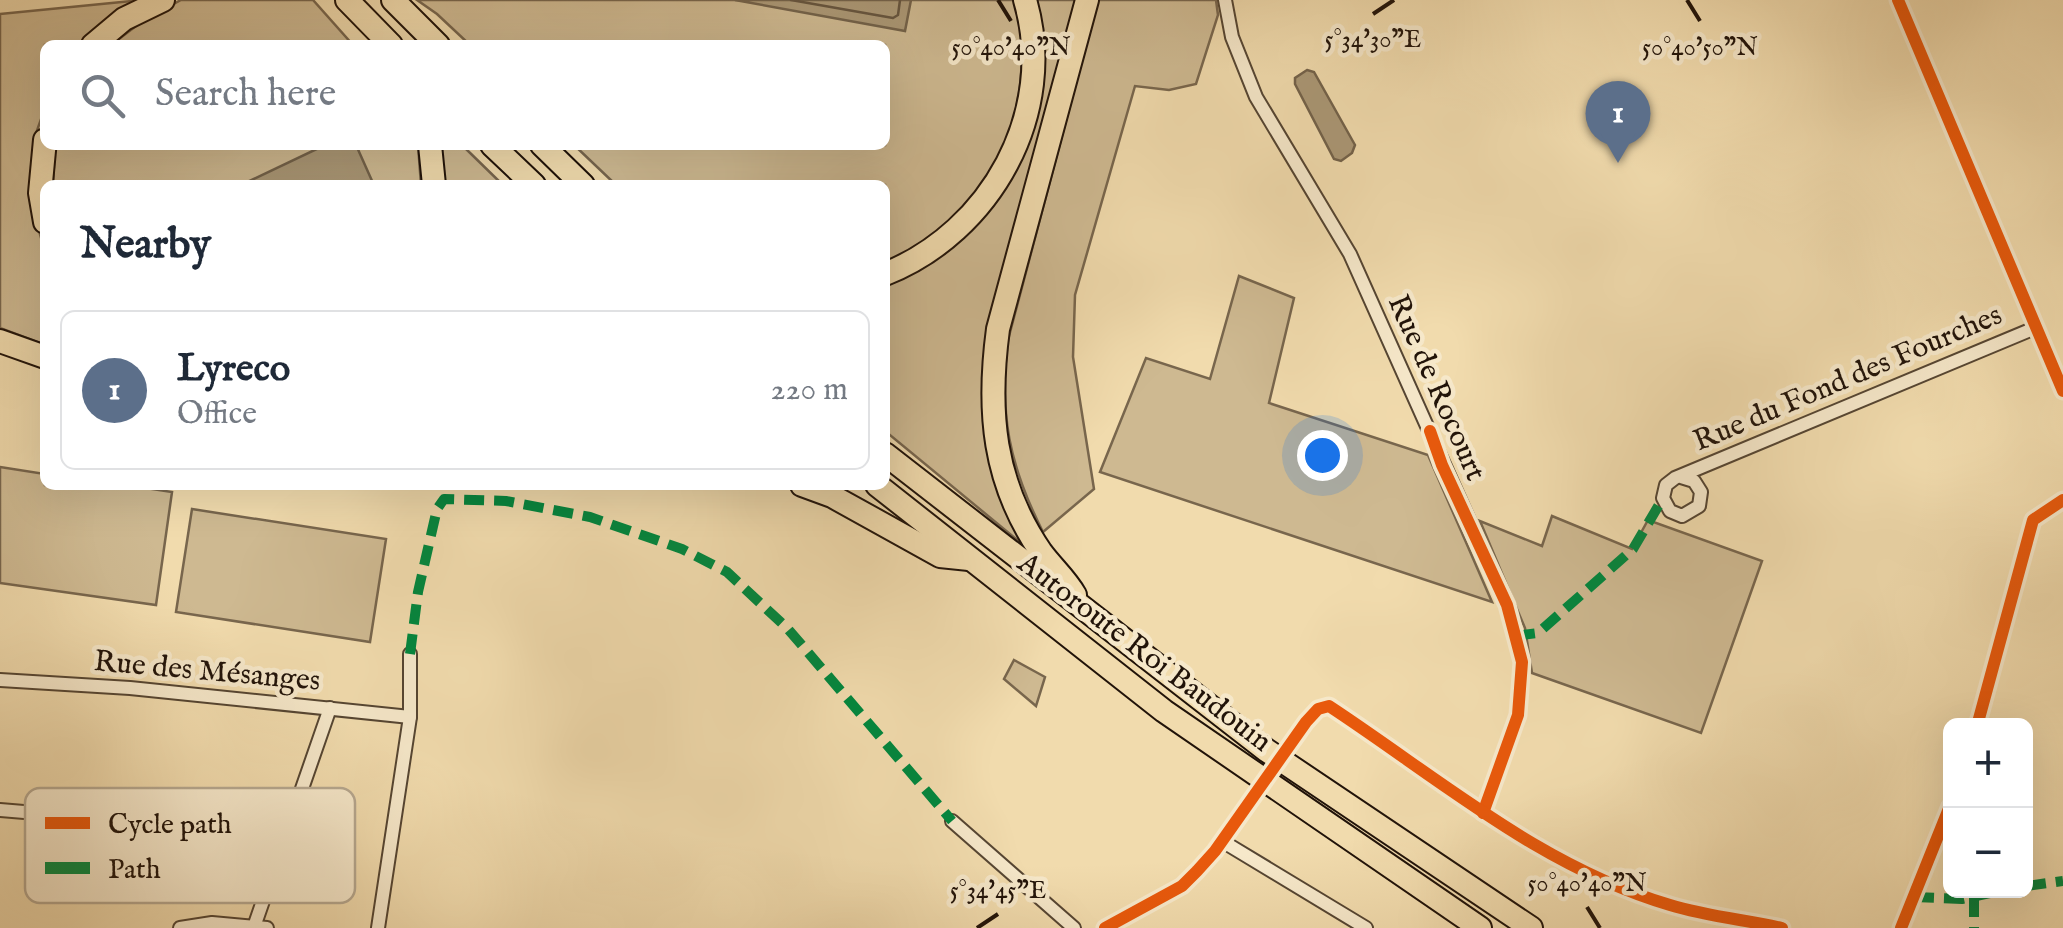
<!DOCTYPE html>
<html lang="en">
<head>
<meta charset="utf-8">
<style>
  body { margin:0; font-family:"IM FELL English",serif; background:#f2f2f3; color:#1f2937 }
  .controls { position:absolute; right:30px; bottom:30px; display:grid; overflow:hidden; border-radius:15px; box-shadow:0 10px 40px #0002 }
  .controls button { width:90px; height:90px; display:grid; place-items:center; padding:0; border:0; border-bottom:2px solid #e0e1e3; background:#fff; color:#1f2937; font:50px sans-serif }
  .you { position:absolute; left:1322px; top:455px; width:35px; height:35px; margin:-25px; border:8px solid #fff; border-radius:50%; background:#1a73e8; box-shadow:0 0 0 15px #1a73e833 }
  .badge { display:grid; place-items:center; width:65px; height:65px; border-radius:50%; background:#8f2418; color:#fff; font-size:32px; font-weight:700 }
  .pin { position:absolute; translate:-50% -82px; filter:drop-shadow(0 2px 5px #0008) }
  .pin::after { content:''; position:absolute; top:52px; width:35px; height:30px; background:inherit; clip-path:polygon(0 0,100% 0,50% 100%) }
  .list { margin:0; padding:0; list-style:none }
  h2 { display:flex; justify-content:space-between; align-items:center; height:130px; margin:0; padding:0 40px; font-size:42px }
  h2 small { font-size:32px; font-weight:400; color:#747a83 }
  .list li { display:grid; grid-template-columns:65px 1fr auto; gap:30px; align-items:center; box-sizing:border-box; height:160px; margin:0 20px 20px; padding:0 20px; border:2px solid #e0e1e3; border-radius:15px }
  .list b { display:block; font-size:38px; white-space:nowrap }
  .list p { margin:0; font-size:32px; white-space:nowrap; color:#747a83 }
  .list em { font-size:32px; font-style:normal; color:#747a83 }
  .icon { flex:none; width:55px; height:55px; fill:none; stroke:currentColor; stroke-width:2; stroke-linecap:round; stroke-linejoin:round }
  .map { position:relative; flex:none; width:2063px; height:928px; overflow:hidden }
  .search { position:absolute; background:#fff; box-shadow:0 10px 40px #0002; left:40px; top:40px; width:850px; height:110px; display:flex; align-items:center; gap:25px; box-sizing:border-box; padding:0 35px; border-radius:15px; color:#747a83; font-size:38px }
  .panel { position:absolute; background:#fff; box-shadow:0 10px 40px #0002; left:40px; top:180px; width:850px; height:310px; border-radius:15px }
  .map>svg:first-child { display:block }
</style>
</head>
<body>
<div class="map">
<svg width="2063" height="928" viewBox="0 0 2063 928">
  <rect width="100%" height="100%" fill="#f1dbad"/>
  <filter id="stains"><feTurbulence type="fractalNoise" baseFrequency=".002" numOctaves="4"/><feColorMatrix values="0 0 0 0 .2 0 0 0 0 .09 0 0 0 0 .02 0 0 0 .5 -.17"/></filter>
  <radialGradient id="worn" r=".72"><stop offset=".6" stop-color="#630" stop-opacity="0"/><stop offset="1" stop-color="#630" stop-opacity=".3"/></radialGradient>
  <g fill="#ceb991" stroke="#78664d" stroke-width="2.5">
    <polygon points="142,0 80,45 45,45 45,108 34,139 32,206 45,252 45,345 0,328 0,14"/>
    <polygon points="181,0 313,0 353,45 111,45 144,20"/>
    <path d="M417,0H1015C1037,89 1005,190 926,242C914,251 899,257 885,264V185H616L574,145H885V45H470L437,14Z"/>
    <polygon points="1030,0 1081,0 987,382 1027,548 885,431 885,285 1018,164"/>
    <path d="M1098,0H1216L1218,15L1196,84L1169,90L1135,86L1075,295L1073,357L1094,489L1043,532C1009,465 999,414 1008,340Z"/>
    <polygon points="55,145 418,145 421,185 53,185"/>
    <polygon points="436,145 467,145 465,148 503,185 439,185"/>
    <polygon points="1239,276 1294,298 1269,403 1428,455 1492,602 1100,472 1146,358 1210,379"/>
    <polygon points="0,467 45,474 45,485 126,485 172,492 156,605 0,583"/>
    <polygon points="192,509 386,539 370,642 176,612"/>
    <polygon points="1552,516 1632,549 1648,520 1762,561 1701,733 1532,673 1525,628 1480,521 1542,546"/>
    <polygon points="1014,660 1045,677 1036,706 1004,679"/>
  </g>
  <g fill="#aa9775" stroke="#73624a" stroke-width="2.5">
    <polygon points="735,0 911,0 905,31"/>
    <polygon points="1307,70 1314,72 1355,145 1352,153 1341,161 1334,159 1295,84 1295,78"/>
    <polygon points="325,145 356,145 373,183 241,185"/>
  </g>
  <g fill="none" stroke-linecap="round" stroke-linejoin="round">
    <polyline stroke="#66553f" stroke-width="2.5" points="791,0 893,18 898,15 900,0"/>
    <defs>
      <g id="minor">
        <polyline points="1225,0 1232,37 1256,97 1350,254 1507,605 1522,662 1518,715 1483,813"/>
        <polyline points="1898,0 2063,391"/>
        <polyline points="1681,477 1694,481 1701,492 1699,506 1682,516 1670,511 1663,498 1666,485 1675,478 2035,328"/>
        <polyline points="2033,520 2063,500"/>
        <polyline points="0,680 130,688 410,717"/>
        <path d="M1306,722L1318,709L1329,706C1440,779 1541,867 1670,905C1706,916 1746,920 1782,928"/>
        <polyline points="1977,726 2009,610"/>
        <polyline points="0,810 261,832 284,837"/>
        <polyline points="952,821 1074,928"/>
        <polyline points="1222,841 1366,928"/>
        <polyline points="255,924 330,708"/>
        <polyline points="180,928 212,923 267,928"/>
        <polyline points="378,928 410,717 410,654"/>
        <polyline points="1105,928 1182,886 1215,851 1238,818"/>
        <polyline points="1901,928 1950,806"/>
      </g>
      <g id="motorway">
        <polyline points="347,0 391,45"/>
        <polyline points="393,0 438,45"/>
        <polyline points="93,45 124,19 163,0"/>
        <polyline points="45,140 40,193 45,222"/>
        <polyline points="430,145 434,185"/>
        <polyline points="492,145 534,185"/>
        <polyline points="542,145 583,185"/>
        <path d="M885,274C991,232 1058,112 1025,0"/>
        <polyline points="0,341 45,357"/>
        <polyline points="885,454 1266,750 1531,928"/>
        <polyline points="802,485 832,496 940,556 969,559"/>
        <polyline points="877,485 1164,711 1480,928"/>
        <path d="M1075,595C1066,579 1052,567 1041,552C993,482 987,411 998,329L1087,0"/>
      </g>
    </defs>
    <use href="#minor" stroke="#554532" stroke-width="16"/>
    <use href="#motorway" stroke="#211309" stroke-width="26"/>
    <use href="#minor" stroke="#f6e8ca" stroke-width="12"/>
    <use href="#motorway" stroke="#f1dbad" stroke-width="22"/>
    <defs>
      <polyline id="minor-bridge" points="1238,818 1306,722"/>
    </defs>
    <use href="#minor-bridge" stroke="#554532" stroke-width="16" stroke-linecap="butt"/>
    <use href="#minor-bridge" stroke="#f6e8ca" stroke-width="12"/>
    <g stroke="#00873e" stroke-width="10" stroke-dasharray="20 10" stroke-linecap="butt">
      <polyline points="1515,636 1538,633 1633,549 1663,498"/>
      <polyline points="410,654 418,592 437,509 444,499 506,501 590,517 682,549 727,572 788,629 952,821"/>
      <polyline points="2026,886 2063,881"/>
      <polyline points="1914,897 1962,899 2005,890"/>
      <polyline points="1974,897 1974,928"/>
    </g>
    <defs>
      <g id="cycleway">
        <polyline points="1898,0 2063,391"/>
        <polyline points="1430,431 1442,465 1507,605 1522,662 1518,715 1483,813"/>
        <polyline points="1977,726 2033,520 2063,500"/>
        <path d="M1105,928L1182,886L1197,871L1215,851L1306,722L1318,709L1329,706C1440,779 1541,867 1670,905C1706,916 1746,920 1782,928"/>
        <polyline points="1901,928 1950,806"/>
      </g>
    </defs>
    <use href="#cycleway" stroke="#f6e8ca" stroke-width="19"/>
    <use href="#cycleway" stroke="#e8590c" stroke-width="12"/>
  </g>
  <path fill="none" stroke="#211309" stroke-width="4" d="M998,0L1011,21M1687,0L1700,21M1373,14L1394,0M1587,907L1600,928M977,928L998,914"/>
  <g text-anchor="middle" dominant-baseline="central" stroke-width="9" stroke-linejoin="round" paint-order="stroke">
    <g font-size="30" fill="#211309" stroke="#f6e8ca">
      <text transform="translate(1848 379) rotate(-23)">Rue du Fond des Fourches</text>
      <text transform="translate(1436 388) rotate(66)">Rue de Rocourt</text>
      <text transform="translate(1144 653) rotate(37)">Autoroute Roi Baudouin</text>
      <text transform="translate(207 672) rotate(5)">Rue des Mésanges</text>
    </g>
  </g>
  <rect x="25" y="788" width="330" height="115" rx="15" fill="#f6e8ca" stroke="#b6a890" stroke-width="2.5"/>
  <rect x="45" y="817" width="45" height="12" fill="#e8590c"/>
  <rect x="45" y="862" width="45" height="12" fill="#00873e"/>
  <g font-size="28" fill="#211309">
    <text x="108" y="833">Cycle path</text>
    <text x="108" y="878">Path</text>
  </g>
  <g font-size="25" text-anchor="middle" fill="#211309" stroke="#f6e8ca" stroke-width="9" stroke-linejoin="round" paint-order="stroke">
    <text x="1373" y="47">5°34'30"E</text>
    <text x="1011" y="55">50°40'40"N</text>
    <text x="1700" y="55">50°40'50"N</text>
    <text x="1587" y="891">50°40'40"N</text>
    <text x="998" y="898">5°34'45"E</text>
  </g>
  <rect width="100%" height="100%" filter="url(#stains)"/>
  <rect width="100%" height="100%" fill="url(#worn)"/>
</svg>
<div class="controls">
<button>+</button>
<button>−</button>
</div>
<div class="you"></div>
<div class="pin badge" style="left:1618px;top:163px;background:#5c6f8a">1</div>
<div class="search"><svg class="icon" aria-label="search" viewBox="0 0 24 24"><circle cx="10" cy="10" r="6"/><path d="M15 15l6 6"/></svg>Search here</div>
<section class="panel">
<h2>Nearby<small></small></h2>
<ul class="list">
<li><span class="badge" style="background:#5c6f8a">1</span><div><b>Lyreco</b><p>Office</p></div><em>220 m</em></li>
</ul>
</section>
</div>
</body>
</html>
